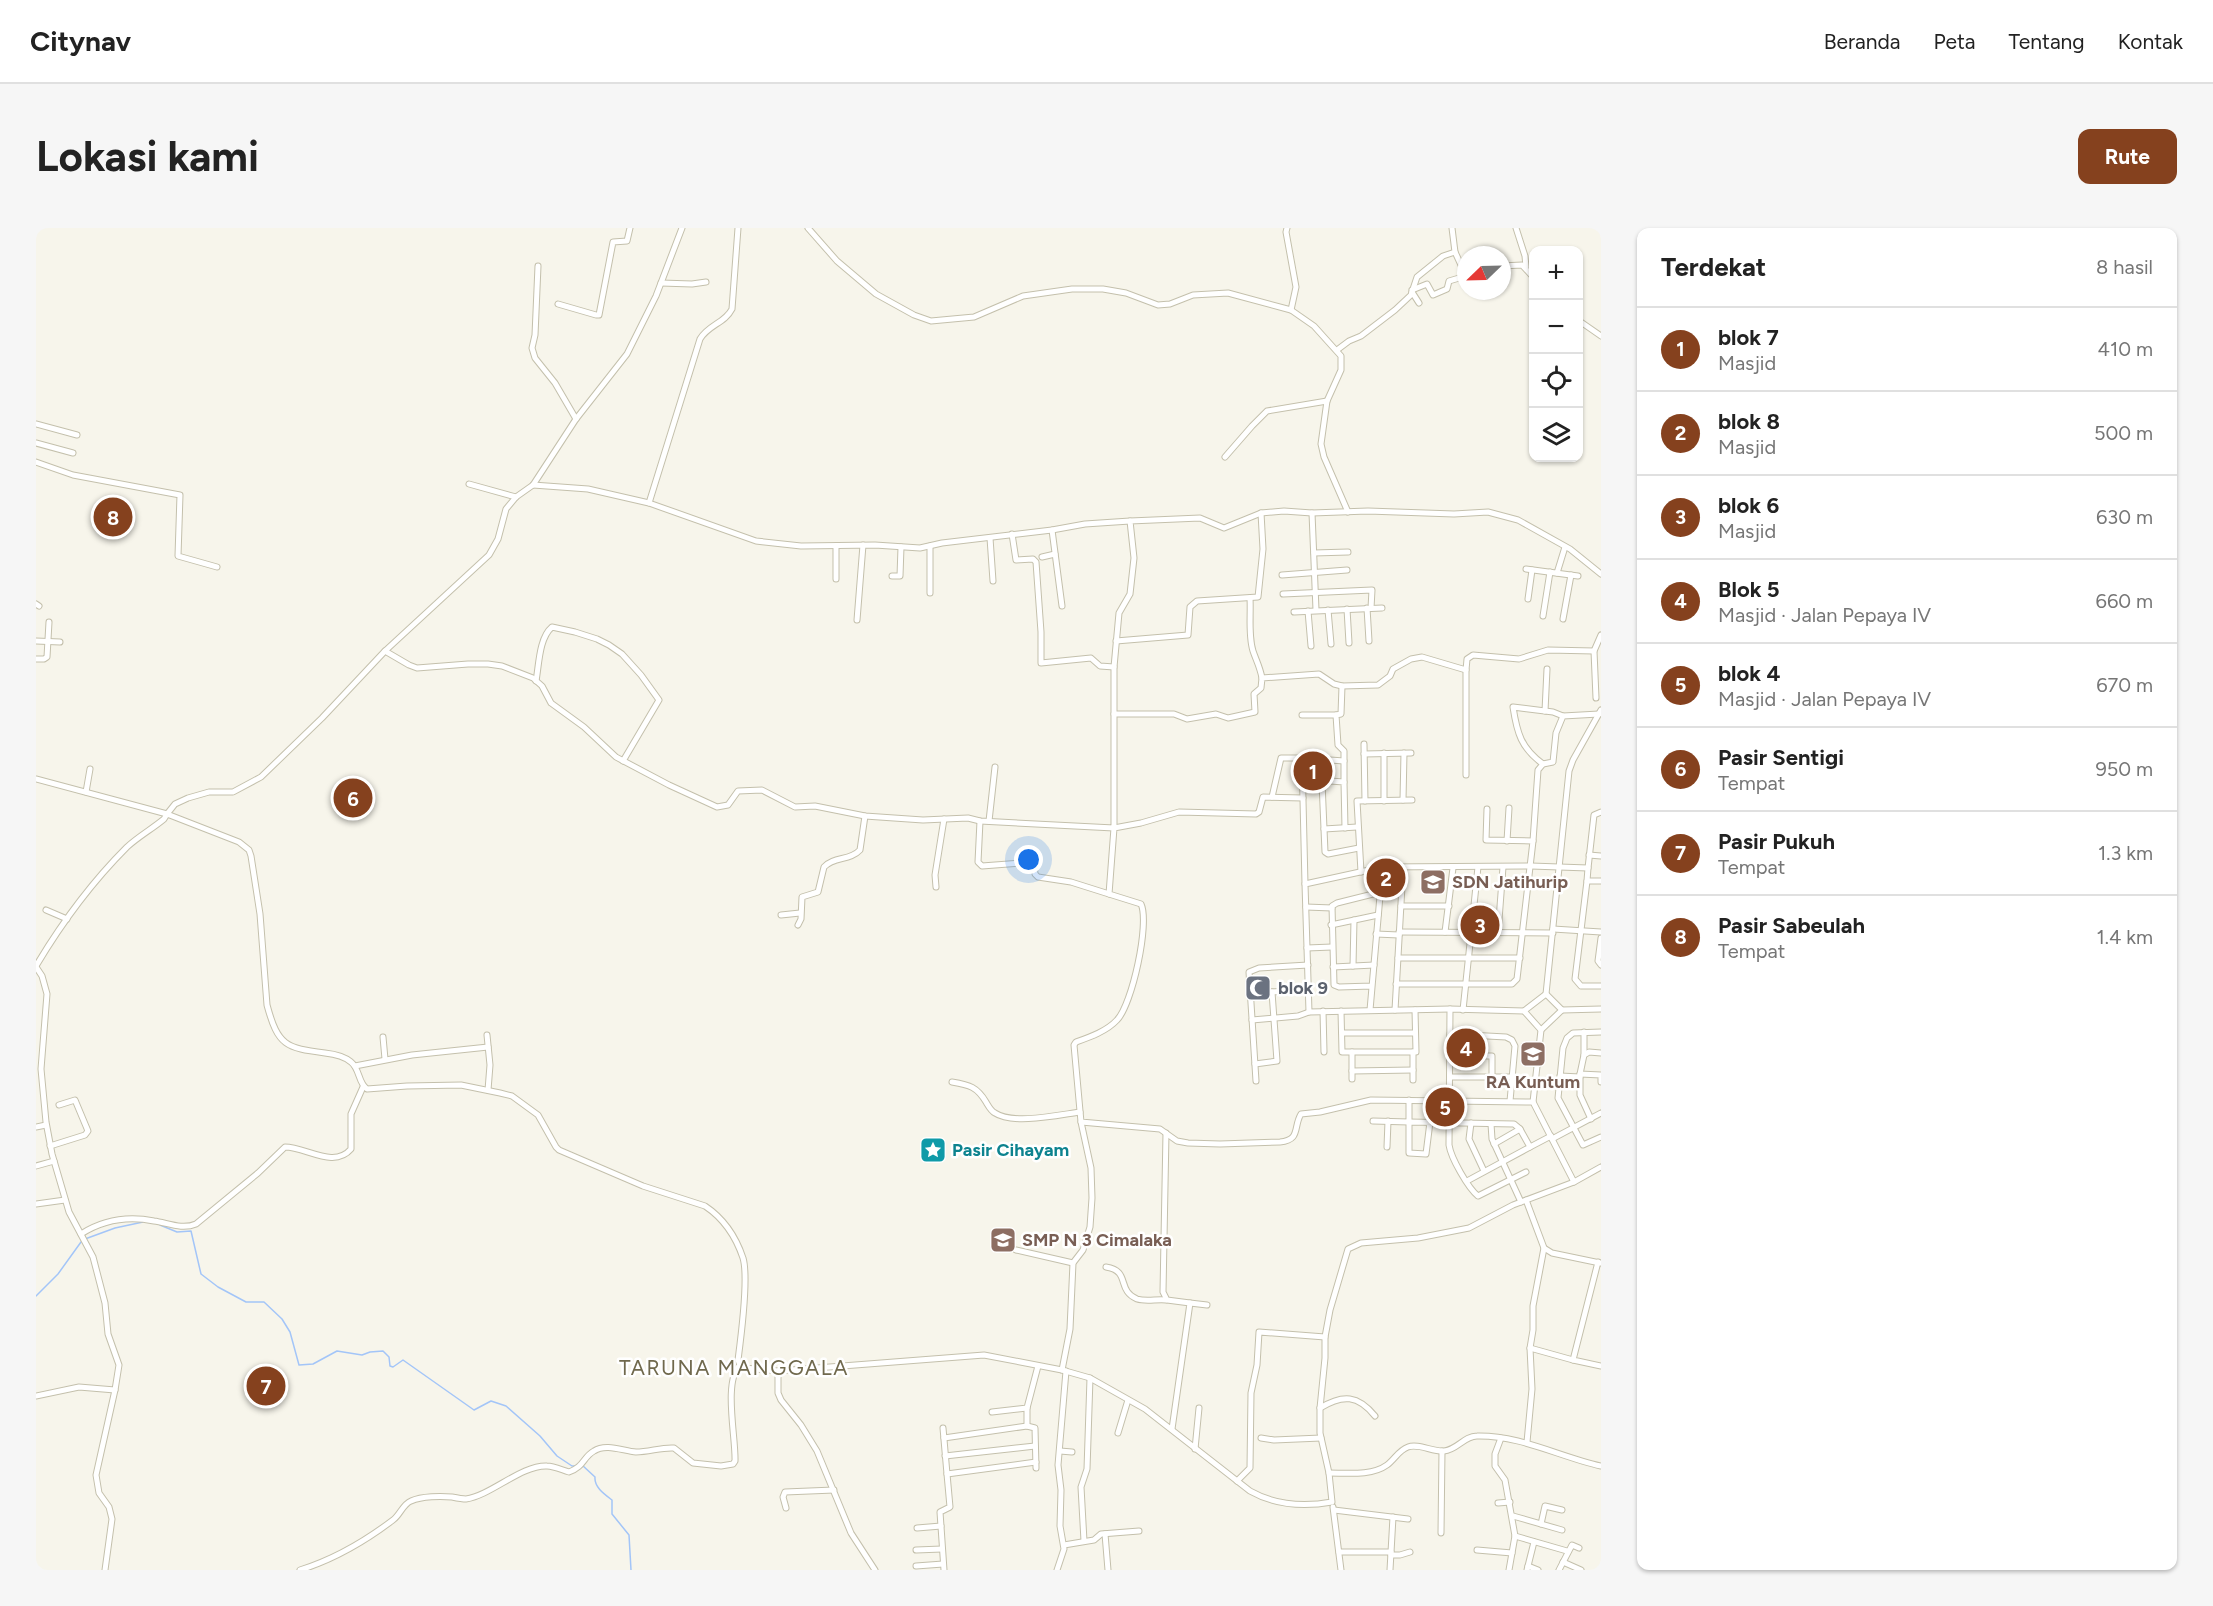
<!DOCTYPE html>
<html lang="id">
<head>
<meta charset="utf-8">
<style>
  body { margin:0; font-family:Figtree,sans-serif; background:#f6f6f6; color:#222 }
  .controls { position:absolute; right:18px; top:18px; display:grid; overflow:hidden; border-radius:12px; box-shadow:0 2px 4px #0004 }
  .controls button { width:54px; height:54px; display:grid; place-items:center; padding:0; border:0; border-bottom:2px solid #e0e0e0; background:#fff; color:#222; font:30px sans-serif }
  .compass { position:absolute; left:1421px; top:18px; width:54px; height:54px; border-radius:50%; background:#fff; box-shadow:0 2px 4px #0004; rotate:247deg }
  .you { position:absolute; left:993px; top:632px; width:21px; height:21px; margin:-15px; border:4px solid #fff; border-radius:50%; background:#1a73e8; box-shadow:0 0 0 9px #1a73e833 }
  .badge { display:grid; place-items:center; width:39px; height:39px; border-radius:50%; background:#85411e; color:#fff; font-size:20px; font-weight:700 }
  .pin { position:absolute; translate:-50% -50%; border:3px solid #fff; box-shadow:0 2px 6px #0006 }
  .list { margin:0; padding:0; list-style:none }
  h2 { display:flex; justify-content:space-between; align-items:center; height:78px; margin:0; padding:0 24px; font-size:26px }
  h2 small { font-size:20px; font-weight:400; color:#767676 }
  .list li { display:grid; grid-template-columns:39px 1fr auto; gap:18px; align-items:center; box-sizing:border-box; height:84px; padding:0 24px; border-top:2px solid #e0e0e0 }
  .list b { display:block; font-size:22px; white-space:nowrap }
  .list p { margin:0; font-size:20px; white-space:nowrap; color:#767676 }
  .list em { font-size:20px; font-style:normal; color:#767676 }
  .icon { flex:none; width:33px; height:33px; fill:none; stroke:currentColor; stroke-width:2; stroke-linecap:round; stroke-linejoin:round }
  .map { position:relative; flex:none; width:1565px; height:1342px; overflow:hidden; border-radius:12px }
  header { display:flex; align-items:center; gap:36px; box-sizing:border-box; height:84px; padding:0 30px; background:#fff; border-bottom:2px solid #e0e0e0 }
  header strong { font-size:28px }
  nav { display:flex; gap:33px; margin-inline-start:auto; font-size:21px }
  .intro { display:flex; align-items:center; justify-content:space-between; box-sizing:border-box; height:144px; padding:0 36px }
  h1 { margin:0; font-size:42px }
  .button { padding:15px 27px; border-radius:12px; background:#85411e; color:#fff; font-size:21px; font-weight:700 }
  main { display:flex; gap:36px; padding:0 36px }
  aside { flex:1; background:#fff; border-radius:12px; box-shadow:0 2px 4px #0004 }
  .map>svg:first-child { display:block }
</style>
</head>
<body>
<header>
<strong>Citynav</strong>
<nav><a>Beranda</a><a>Peta</a><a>Tentang</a><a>Kontak</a></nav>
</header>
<div class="intro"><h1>Lokasi kami</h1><a class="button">Rute</a></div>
<main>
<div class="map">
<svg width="1565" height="1342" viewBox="0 0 1565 1342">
  <rect width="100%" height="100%" fill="#f7f5eb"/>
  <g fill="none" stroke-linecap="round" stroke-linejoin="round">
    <g stroke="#a3c5f8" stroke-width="1.5">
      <polyline points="124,997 141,1004 155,1003 165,1046 182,1059 210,1074 228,1074 246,1091 254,1104 263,1137 277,1136 301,1123 326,1127 334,1124 347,1123 353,1129 354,1138 357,1139 367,1132 438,1182 455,1173 470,1178 504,1208 521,1228 536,1238 541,1238"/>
      <polyline points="49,1011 79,1000 107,994"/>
      <polyline points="0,1068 22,1046 45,1014"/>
      <path d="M546,1237L559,1249C558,1259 568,1266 576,1272V1286L593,1307L595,1342"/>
    </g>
    <defs>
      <g id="street">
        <polyline points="772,0 801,33 840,66 878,87 895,93 938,89 987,68 1036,61 1067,61 1090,65 1122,77 1134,76 1157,67 1192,65 1255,82 1278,98 1305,128 1305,142 1291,173 1285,216 1288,229 1312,284"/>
        <polyline points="1251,0 1250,4 1260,59 1255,82"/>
        <polyline points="1480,0 1489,28 1490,39"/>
        <polyline points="1419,24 1430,48"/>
        <polyline points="502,38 499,107 496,120 499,130 519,155 540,191"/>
        <polyline points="1466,38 1486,37 1498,50"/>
        <polyline points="625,55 656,56 670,54"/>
        <polyline points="1376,62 1391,56 1397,67 1411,61 1413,53 1430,48"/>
        <polyline points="1376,64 1383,75"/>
        <polyline points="522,76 560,87 563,87 577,14 591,13 594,0"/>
        <polyline points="1542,92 1565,108"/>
        <polyline points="1301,122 1313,113 1325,108 1359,82 1375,67 1381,49 1407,28 1419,24 1416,0"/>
        <polyline points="0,196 41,207"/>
        <polyline points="0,215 37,225"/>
        <polyline points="1189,229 1216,198 1231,183 1291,173"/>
        <polyline points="0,234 37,247 144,267 142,328 181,339"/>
        <polyline points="433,256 480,269"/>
        <polyline points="497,257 552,261 613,275 720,313 765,318 839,317 884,320 906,315 1016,302 1049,296 1094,293"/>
        <path d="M613,275L664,111C672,97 689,95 696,81L702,0"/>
        <polyline points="1276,285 1280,382"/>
        <polyline points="1016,302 1026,378"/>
        <polyline points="976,306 980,332 997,331 1000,334 1005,404 1005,435 1055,430 1064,438 1078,439"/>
        <polyline points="954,310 957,353"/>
        <polyline points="800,318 800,351"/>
        <polyline points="1278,325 1312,324"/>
        <polyline points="1006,329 1019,326"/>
        <polyline points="1490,341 1542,348"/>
        <polyline points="1521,345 1529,319"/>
        <polyline points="1246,347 1311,342"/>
        <polyline points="856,348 864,348 865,319"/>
        <polyline points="894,365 894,318"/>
        <polyline points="1247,366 1336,362 1335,380"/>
        <path d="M1214,370C1215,387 1212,407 1217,423C1220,432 1224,439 1226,450"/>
        <polyline points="1492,371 1496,342"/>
        <polyline points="0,376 3,378"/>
        <polyline points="1331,380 1333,413"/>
        <polyline points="1311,381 1313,415"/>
        <polyline points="1292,382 1295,416"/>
        <polyline points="1272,383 1275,418"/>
        <polyline points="1258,384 1346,380"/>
        <polyline points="1507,388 1514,344"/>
        <polyline points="1527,391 1535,347"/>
        <polyline points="821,392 827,317"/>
        <polyline points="0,413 24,414"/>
        <polyline points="1080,413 1152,407 1154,379 1161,373 1222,369 1227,321 1225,285"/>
        <polyline points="349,423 373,437 381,440 432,436 452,436 466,438 497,450 506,458 515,475 548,499 580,529 633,557 681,579 692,577 702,563 726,562 759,579 779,578 829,588 887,592 932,590 944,593 1078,600 1078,439 1083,385 1094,366 1098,330 1094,293 1164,290 1188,300 1225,285 1248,283 1276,285 1332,283 1418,286 1452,284 1482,292 1534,321 1565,346"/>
        <polyline points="0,431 8,431 11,429 13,394"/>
        <polyline points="1430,442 1430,547"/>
        <path d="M500,453C503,437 503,410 516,399L539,404L561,411L573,417L586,426L605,447L623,472L587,533"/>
        <polyline points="1306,458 1305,486 1300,487 1302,517 1308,523 1308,554"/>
        <polyline points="1560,470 1558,423 1565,407"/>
        <polyline points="1509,483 1511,441"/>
        <polyline points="1078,486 1138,486 1151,491 1180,486 1192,490 1219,484 1218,466 1225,460 1226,450 1283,446 1298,456 1306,458 1342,457 1354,448 1357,441 1375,431 1386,429 1430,442 1431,431 1437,427 1483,431 1512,422 1558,423"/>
        <polyline points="1266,487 1300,487"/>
        <polyline points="1328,516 1329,573"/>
        <polyline points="1348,525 1348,573"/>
        <polyline points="1328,526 1375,525"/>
        <polyline points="1285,531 1289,624 1292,626 1323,620"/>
        <path d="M1507,536C1485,520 1481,505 1477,479L1517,484L1527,488"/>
        <polyline points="0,551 131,586 139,576 152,570 173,564 197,564 225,549 286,490 349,423 453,327 462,311 470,281 480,269 497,257 540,191 591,126 620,68 646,0"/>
        <polyline points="1266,551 1308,554 1309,600"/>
        <polyline points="50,564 54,541"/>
        <polyline points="1236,569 1245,530 1266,530"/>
        <path d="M1267,570L1227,569L1223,584L1220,586L1143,584L1105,595L1078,600L1073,666L1105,676C1114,695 1096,777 1081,792C1071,803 1054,809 1040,814L1038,817L1045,894L1124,901L1141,913L1152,915L1184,916L1244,914C1265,912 1257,899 1265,886L1284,884L1335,872L1497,874L1538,954"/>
        <polyline points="1367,572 1368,525"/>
        <polyline points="944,593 942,634 946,638 998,634 999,646 1002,649 1035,654 1073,666"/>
        <polyline points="953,593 959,539"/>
        <polyline points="1288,601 1321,599"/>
        <polyline points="1471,613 1473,580"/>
        <polyline points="1497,613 1502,542 1507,536 1517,534 1520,505 1527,488 1563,486"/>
        <polyline points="1553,627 1565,628"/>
        <polyline points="1552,640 1551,653 1565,653"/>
        <polyline points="1325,644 1321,573 1376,572"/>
        <polyline points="1551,653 1539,751 1545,758 1565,758"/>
        <polyline points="1269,656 1266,530 1308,533"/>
        <polyline points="900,659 899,647 908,591"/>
        <polyline points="1365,678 1413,678"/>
        <polyline points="1270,679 1296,680"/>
        <polyline points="10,682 31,691"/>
        <polyline points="745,687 764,685"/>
        <path d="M762,697L765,691L766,669L782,664L788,639C798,628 814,633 824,622L829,588"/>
        <polyline points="1295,697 1342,687"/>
        <polyline points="1517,701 1565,704"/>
        <polyline points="1363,704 1517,705"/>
        <polyline points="1409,704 1417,640"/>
        <polyline points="1462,705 1467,639"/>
        <polyline points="1340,706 1363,707"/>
        <polyline points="1565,710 1562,733 1565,737"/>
        <polyline points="1271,720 1296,719"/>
        <polyline points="1362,730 1484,730"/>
        <path d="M0,738C25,696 56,654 91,619C103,608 116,601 128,591L131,586L203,614L213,622L215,628L224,686L231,777C242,818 250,820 289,825C298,826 308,828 315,834C324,841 322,855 331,861L371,858L425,857L464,865L476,868L502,887L520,919L523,922L607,958L669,978C687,990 700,1009 707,1030C713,1050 705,1109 702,1132L704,1137L708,1140L742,1143L948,1127L1026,1142L1054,1150L1109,1181L1214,1263C1239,1277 1268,1279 1296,1274L1293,1245L1284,1205V1180L1289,1130V1109L1294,1082L1312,1021L1325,1015L1382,1010L1433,1000L1477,977L1538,954L1565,939"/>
        <polyline points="1317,738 1318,692"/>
        <polyline points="0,739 6,748 11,766 5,841 10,894 16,926 33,984 57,1029 69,1075 72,1106 83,1137 79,1162 60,1247 63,1265 73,1279 76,1291 69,1342"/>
        <polyline points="1297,739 1338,737"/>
        <polyline points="1360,756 1476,756 1481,751 1497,613 1450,612 1451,581"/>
        <polyline points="1214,765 1273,762"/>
        <polyline points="1510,766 1533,543 1537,532 1565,482"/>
        <polyline points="1414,781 1273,784 1269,656 1347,639 1495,638 1552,640 1558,587 1565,584"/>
        <polyline points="1334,782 1344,668 1341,665 1301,675 1296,678 1298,757 1303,759 1336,758"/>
        <polyline points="1359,782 1367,640"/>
        <polyline points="1427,782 1442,639"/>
        <polyline points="1287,783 1288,824"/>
        <polyline points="1305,783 1306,824 1380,824 1379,782"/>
        <polyline points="1488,783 1510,766 1526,782"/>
        <polyline points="1216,792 1262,788 1273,784"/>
        <polyline points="1505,802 1526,782 1565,781"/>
        <polyline points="1565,804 1537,805 1531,810 1527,820 1522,870 1547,917 1565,909"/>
        <polyline points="1306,805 1379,805"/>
        <polyline points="1414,806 1470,809 1476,812 1479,818 1474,873"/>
        <polyline points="451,807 454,837 452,862"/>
        <polyline points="1437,807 1437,828"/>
        <polyline points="347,809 349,831"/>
        <polyline points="1377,824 1377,852"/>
        <polyline points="1565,825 1553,824 1548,827 1544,846 1565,847 1565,854"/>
        <polyline points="1548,827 1548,804"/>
        <polyline points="1414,828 1456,828 1456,849"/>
        <polyline points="1219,836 1241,833 1236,764"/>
        <polyline points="319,838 376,827 452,819"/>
        <polyline points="1316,843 1377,842"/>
        <polyline points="1544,846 1544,867 1555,891"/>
        <polyline points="1524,848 1544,849"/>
        <polyline points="1414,849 1476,849"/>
        <polyline points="1316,851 1316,824"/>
        <polyline points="1220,853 1213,744 1223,740 1272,737"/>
        <path d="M916,854C934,857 941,859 950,874C953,879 955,883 959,885C977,897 1022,887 1044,884"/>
        <polyline points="1337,893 1373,894 1373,872"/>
        <polyline points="1394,894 1390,926 1373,925 1373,894 1478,896 1484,901"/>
        <polyline points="1435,895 1433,911 1448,943"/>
        <polyline points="1455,896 1456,911 1485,974"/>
        <polyline points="0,899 10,897"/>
        <polyline points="1130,905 1127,1064 1131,1072 1154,1075 1136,1201"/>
        <polyline points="1516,911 1565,885"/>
        <polyline points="14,918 49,907 52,903 39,872 23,877"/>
        <polyline points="1351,919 1352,893"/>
        <polyline points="1494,919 1515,908"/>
        <polyline points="0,938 18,933"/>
        <path d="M1490,944L1442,968C1432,960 1415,930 1413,917L1414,781L1488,783L1505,802L1497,874"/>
        <polyline points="1431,953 1494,919 1484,901 1458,916"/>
        <polyline points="1490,972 1508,1020 1516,1025 1564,1035"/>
        <polyline points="0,976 29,972"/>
        <path d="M45,1006C67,992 93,988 118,993C132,995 146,1002 160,996L222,945L249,919C270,919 298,941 315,921V886L327,859"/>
        <polyline points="980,1022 1037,1035"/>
        <polyline points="1562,1034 1537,1132 1565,1138"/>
        <path d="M1070,1039C1095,1043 1080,1062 1101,1071C1110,1074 1120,1071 1130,1072"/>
        <polyline points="1154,1075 1171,1077"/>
        <polyline points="1494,1120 1537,1132"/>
        <polyline points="1026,1142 1034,1101 1037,1035 1047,1022 1054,999 1056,970 1055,940 1045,894"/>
        <polyline points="742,1143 742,1165 745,1172 765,1197 781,1223 815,1305 839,1342"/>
        <polyline points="0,1168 43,1159 79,1162"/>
        <polyline points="991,1180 991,1198 999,1200 1000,1240"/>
        <path d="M1284,1180C1307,1166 1322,1167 1339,1188"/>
        <polyline points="956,1184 991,1180 1002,1138"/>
        <polyline points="907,1200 911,1246 1000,1234"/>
        <polyline points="1082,1205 1092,1172"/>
        <polyline points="908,1210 991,1198"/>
        <polyline points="1225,1210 1238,1212 1285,1210"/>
        <polyline points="1465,1210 1459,1226 1459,1238 1469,1252 1479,1308 1473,1342"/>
        <polyline points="1491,1214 1496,1161 1494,1120 1497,1102 1497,1078 1508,1020"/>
        <polyline points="1159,1221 1163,1180"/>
        <polyline points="1024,1223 1036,1224"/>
        <polyline points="909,1228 999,1218"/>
        <path d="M1293,1245C1311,1245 1336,1248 1351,1237C1359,1231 1363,1222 1372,1219C1382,1215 1397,1224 1408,1223C1421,1222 1428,1208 1441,1208C1484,1207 1524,1229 1565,1238"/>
        <polyline points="1201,1253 1214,1240 1215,1165 1221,1137 1223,1104 1289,1109"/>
        <polyline points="1462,1275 1474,1274"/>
        <polyline points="1297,1279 1305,1342"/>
        <polyline points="750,1280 747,1269 749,1264 798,1262"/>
        <polyline points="1298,1282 1372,1291"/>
        <polyline points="1477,1288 1526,1302"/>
        <polyline points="1505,1296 1509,1278 1526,1282"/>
        <polyline points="881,1300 905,1298"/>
        <polyline points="1405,1305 1406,1223"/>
        <polyline points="1069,1306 1072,1342"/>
        <polyline points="1479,1308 1531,1323"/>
        <polyline points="1048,1313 1045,1259 1051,1241 1054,1150"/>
        <polyline points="1028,1317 1058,1312 1065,1306 1103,1303"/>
        <polyline points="880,1322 906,1321"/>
        <polyline points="1441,1322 1476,1325"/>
        <polyline points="1303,1324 1355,1324"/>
        <polyline points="1355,1327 1364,1327 1374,1324"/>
        <polyline points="1527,1334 1545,1342"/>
        <polyline points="880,1338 907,1336"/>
        <polyline points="1492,1338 1502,1342"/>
        <path d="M264,1342C299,1331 328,1314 357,1292C364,1287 367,1276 375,1273C386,1268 405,1268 416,1269C421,1270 426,1271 430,1271C456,1267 485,1237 511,1238C518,1238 526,1242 533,1244C548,1239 547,1229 558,1223C570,1215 587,1223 600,1224C613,1224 626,1219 638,1220L657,1235L685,1238L697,1236L699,1233C700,1210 687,1153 704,1137"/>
        <polyline points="908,1342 904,1284 914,1279 911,1246"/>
        <polyline points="1021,1342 1028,1321 1024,1298 1025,1262 1022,1237 1030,1143"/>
        <polyline points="1354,1342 1357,1289"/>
        <polyline points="1491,1342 1498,1314"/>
        <polyline points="1523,1342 1536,1317 1543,1320"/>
      </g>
    </defs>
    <use href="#street" stroke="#c4c0ac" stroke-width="7"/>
    <use href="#street" stroke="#fff" stroke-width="5"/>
  </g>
  <defs>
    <symbol id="school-square" viewBox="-11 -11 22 22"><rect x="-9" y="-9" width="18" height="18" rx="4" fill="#8d6e63" stroke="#fff"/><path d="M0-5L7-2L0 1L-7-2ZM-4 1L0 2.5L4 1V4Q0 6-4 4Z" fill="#fff"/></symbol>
    <symbol id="mosque-square" viewBox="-11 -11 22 22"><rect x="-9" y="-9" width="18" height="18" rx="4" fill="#6b7280" stroke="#fff"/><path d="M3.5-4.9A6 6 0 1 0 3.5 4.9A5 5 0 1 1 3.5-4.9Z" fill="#fff"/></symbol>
    <symbol id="sight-square" viewBox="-11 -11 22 22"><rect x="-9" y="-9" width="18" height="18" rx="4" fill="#0f9aa8" stroke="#fff"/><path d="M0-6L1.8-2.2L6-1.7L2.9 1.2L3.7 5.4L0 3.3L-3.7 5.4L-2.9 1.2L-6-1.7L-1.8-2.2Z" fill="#fff"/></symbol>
  </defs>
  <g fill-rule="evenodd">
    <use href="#school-square" x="1382" y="639" width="30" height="30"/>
    <use href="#mosque-square" x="1207" y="745" width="30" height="30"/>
    <use href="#school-square" x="1482" y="811" width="30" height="30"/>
    <use href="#sight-square" x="882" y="907" width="30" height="30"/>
    <use href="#school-square" x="952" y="997" width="30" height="30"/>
  </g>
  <g text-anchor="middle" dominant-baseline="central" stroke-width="5" stroke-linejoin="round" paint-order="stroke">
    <g font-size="18" font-weight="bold" fill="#785e54" stroke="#fff" text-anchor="start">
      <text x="1416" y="654">SDN Jatihurip</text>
      <text x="1497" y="854" text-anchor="middle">RA Kuntum</text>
      <text x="986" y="1012">SMP N 3 Cimalaka</text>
    </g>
    <g font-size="18" font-weight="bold" fill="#5b616d" stroke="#fff" text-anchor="start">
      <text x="1242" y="760">blok 9</text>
    </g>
    <g font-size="18" font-weight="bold" fill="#0d838f" stroke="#fff" text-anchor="start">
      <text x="916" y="922">Pasir Cihayam</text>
    </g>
    <g font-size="21" letter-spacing="1.5" fill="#70694d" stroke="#fff">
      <text x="698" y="1139">TARUNA MANGGALA</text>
    </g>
  </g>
</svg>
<div class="controls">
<button>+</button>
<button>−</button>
<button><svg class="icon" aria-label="locate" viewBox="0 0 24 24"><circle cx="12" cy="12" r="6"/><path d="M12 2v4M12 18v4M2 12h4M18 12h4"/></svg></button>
<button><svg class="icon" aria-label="layers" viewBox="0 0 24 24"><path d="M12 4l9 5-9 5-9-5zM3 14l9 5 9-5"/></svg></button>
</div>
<svg class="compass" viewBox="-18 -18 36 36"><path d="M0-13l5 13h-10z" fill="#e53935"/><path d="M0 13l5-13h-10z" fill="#767676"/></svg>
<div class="you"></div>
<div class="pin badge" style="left:1277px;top:543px">1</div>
<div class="pin badge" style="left:1350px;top:650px">2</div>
<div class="pin badge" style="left:1444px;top:697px">3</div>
<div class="pin badge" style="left:1430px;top:820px">4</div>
<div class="pin badge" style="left:1409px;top:879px">5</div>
<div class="pin badge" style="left:317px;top:570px">6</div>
<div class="pin badge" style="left:230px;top:1158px">7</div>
<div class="pin badge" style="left:77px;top:289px">8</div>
</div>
<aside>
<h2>Terdekat<small>8 hasil</small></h2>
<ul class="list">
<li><span class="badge">1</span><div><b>blok 7</b><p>Masjid</p></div><em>410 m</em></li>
<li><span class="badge">2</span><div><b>blok 8</b><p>Masjid</p></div><em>500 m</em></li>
<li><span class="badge">3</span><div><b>blok 6</b><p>Masjid</p></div><em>630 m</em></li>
<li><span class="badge">4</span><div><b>Blok 5</b><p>Masjid · Jalan Pepaya IV</p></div><em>660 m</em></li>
<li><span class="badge">5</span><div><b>blok 4</b><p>Masjid · Jalan Pepaya IV</p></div><em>670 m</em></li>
<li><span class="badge">6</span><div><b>Pasir Sentigi</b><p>Tempat</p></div><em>950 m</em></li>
<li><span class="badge">7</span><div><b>Pasir Pukuh</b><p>Tempat</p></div><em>1.3 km</em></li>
<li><span class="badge">8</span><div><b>Pasir Sabeulah</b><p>Tempat</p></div><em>1.4 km</em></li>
</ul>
</aside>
</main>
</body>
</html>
